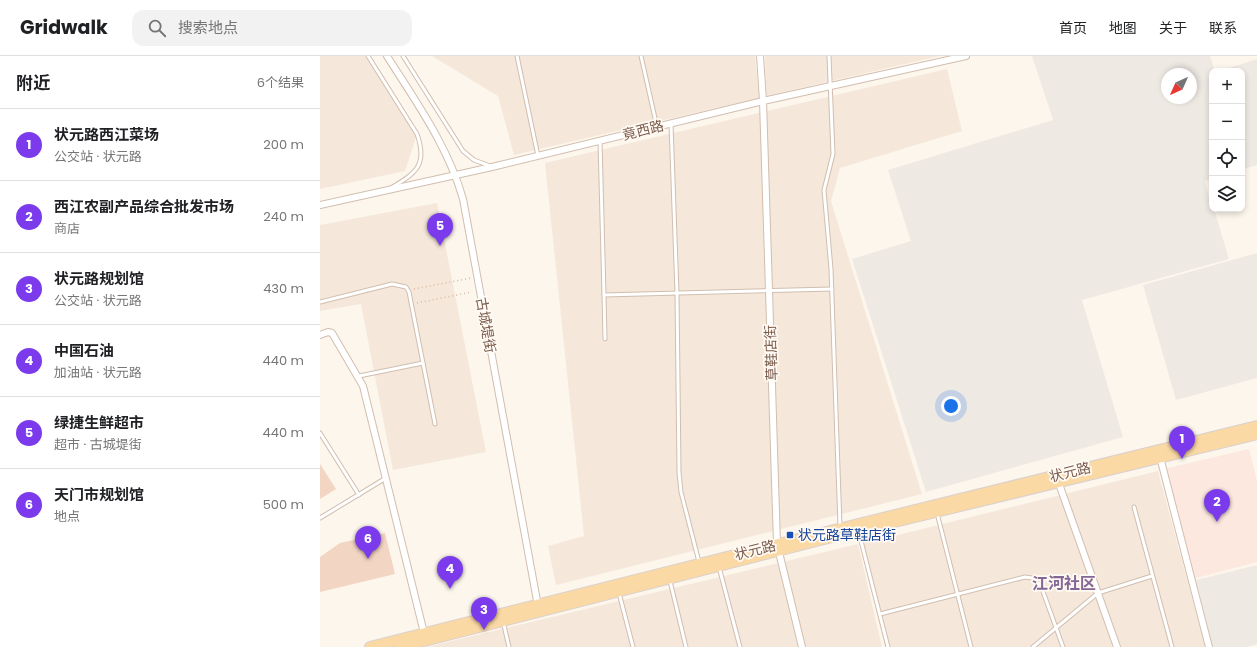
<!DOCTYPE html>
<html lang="zh">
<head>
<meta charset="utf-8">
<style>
  body { margin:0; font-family:Poppins,"Noto Sans SC",sans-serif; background:#f2f2f2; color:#202124 }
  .controls { position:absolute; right:12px; top:12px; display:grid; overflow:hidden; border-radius:8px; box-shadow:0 2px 6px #0003 }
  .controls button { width:36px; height:36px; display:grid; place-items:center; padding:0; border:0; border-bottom:1px solid #e0e0e0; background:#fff; color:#202124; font:20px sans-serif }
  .compass { position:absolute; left:841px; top:12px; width:36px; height:36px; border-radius:50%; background:#fff; box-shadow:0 2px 6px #0003; rotate:225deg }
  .you { position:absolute; left:631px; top:350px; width:14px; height:14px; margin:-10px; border:3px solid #fff; border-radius:50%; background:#1a73e8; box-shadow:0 0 0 6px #1a73e833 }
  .badge { display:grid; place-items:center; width:26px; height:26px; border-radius:50%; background:#7c3aed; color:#fff; font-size:13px; font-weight:700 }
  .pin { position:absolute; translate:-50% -33px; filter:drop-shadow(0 1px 2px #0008) }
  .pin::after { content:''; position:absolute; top:21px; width:14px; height:12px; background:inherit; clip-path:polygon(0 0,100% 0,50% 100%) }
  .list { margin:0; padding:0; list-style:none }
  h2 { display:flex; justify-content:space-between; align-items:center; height:52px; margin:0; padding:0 16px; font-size:17px }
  h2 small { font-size:13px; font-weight:400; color:#757577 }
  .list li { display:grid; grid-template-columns:26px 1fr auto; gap:12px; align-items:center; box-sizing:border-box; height:72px; padding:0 16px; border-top:1px solid #e0e0e0 }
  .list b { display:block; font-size:15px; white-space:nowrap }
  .list p { margin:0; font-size:13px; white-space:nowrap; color:#757577 }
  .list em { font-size:13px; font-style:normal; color:#757577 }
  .icon { flex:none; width:22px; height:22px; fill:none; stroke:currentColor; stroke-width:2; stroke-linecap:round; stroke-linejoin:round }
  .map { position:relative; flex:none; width:937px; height:591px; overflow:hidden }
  header { display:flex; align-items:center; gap:24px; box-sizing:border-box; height:56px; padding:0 20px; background:#fff; border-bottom:1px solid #e0e0e0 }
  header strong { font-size:19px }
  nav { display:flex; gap:22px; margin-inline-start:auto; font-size:14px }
  .search { width:280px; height:36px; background:#f2f2f2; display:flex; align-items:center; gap:10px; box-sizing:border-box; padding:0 14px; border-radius:12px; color:#757577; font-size:15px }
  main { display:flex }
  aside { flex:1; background:#fff }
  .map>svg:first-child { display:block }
</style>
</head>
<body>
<header>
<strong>Gridwalk</strong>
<div class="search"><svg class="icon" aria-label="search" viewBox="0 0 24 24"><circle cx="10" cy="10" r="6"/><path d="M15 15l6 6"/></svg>搜索地点</div>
<nav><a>首页</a><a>地图</a><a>关于</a><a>联系</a></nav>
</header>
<main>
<aside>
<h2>附近<small>6个结果</small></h2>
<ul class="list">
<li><span class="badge">1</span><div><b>状元路西江菜场</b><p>公交站 · 状元路</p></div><em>200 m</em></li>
<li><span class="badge">2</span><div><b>西江农副产品综合批发市场</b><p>商店</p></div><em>240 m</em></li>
<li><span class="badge">3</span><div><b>状元路规划馆</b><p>公交站 · 状元路</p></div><em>430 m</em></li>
<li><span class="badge">4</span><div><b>中国石油</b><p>加油站 · 状元路</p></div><em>440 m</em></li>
<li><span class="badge">5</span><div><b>绿捷生鲜超市</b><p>超市 · 古城堤街</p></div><em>440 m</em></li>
<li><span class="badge">6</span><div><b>天门市规划馆</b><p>地点</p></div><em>500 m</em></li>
</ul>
</aside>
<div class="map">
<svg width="937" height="591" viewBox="0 0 937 591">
  <rect width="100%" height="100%" fill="#fdf6ec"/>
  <g fill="#f5e8da">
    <polygon points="0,0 46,0 97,78 85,115 0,133"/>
    <polygon points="112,0 435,0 439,42 194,99 178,40"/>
    <polygon points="445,0 620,0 446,40"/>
    <polygon points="627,13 642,75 520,112 511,145 602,438 236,529 228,490 264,480 225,107"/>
    <polygon points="117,147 166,396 73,414 41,248 0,255 0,169"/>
    <polygon points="838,415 885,591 565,591 541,488"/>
    <polygon points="538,488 562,591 106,591"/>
  </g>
  <polygon fill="#fde8e0" points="929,393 937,425 937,506 873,523 844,413"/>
  <g fill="#efe9e4" fill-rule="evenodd">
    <path d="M712,0H890L895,15H892V123L885,125L892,153H894L909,203L762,244L803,381L606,436L532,203L591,185L568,114L733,64ZM847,18H871V42H847Z"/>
    <polygon points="937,3 937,109 922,113 922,15 900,15"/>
    <polygon points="937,197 937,322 856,344 823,229"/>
    <polygon points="937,509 937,588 927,591 893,591 876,524"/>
  </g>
  <g fill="#f3d5c3">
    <polygon points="0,408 16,433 0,443"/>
    <polygon points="65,477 75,518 0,536 0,501 20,487"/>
  </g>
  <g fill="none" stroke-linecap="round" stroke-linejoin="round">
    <defs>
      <g id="service">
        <path d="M48,0L97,78C108,109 96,117 71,132"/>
        <polyline points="83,0 143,95 154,104 170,110"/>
        <polyline points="197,0 218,100"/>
        <polyline points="321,0 337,71"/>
        <polyline points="509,0 513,98 504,134 511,213 520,470"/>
        <polyline points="351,68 357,237 359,416 361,436 379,506"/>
        <polyline points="280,85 284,239 512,233"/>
        <polyline points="284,239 285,283"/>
        <polyline points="0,246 72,228 86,231 89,236 115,368"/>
        <polyline points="39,320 103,307"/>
        <polyline points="0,377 39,439"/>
        <polyline points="814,451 852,591"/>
        <polyline points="617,457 651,591"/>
        <polyline points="0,462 66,422"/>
        <polyline points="539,477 568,591"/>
        <polyline points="399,511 420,591"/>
        <polyline points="350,525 366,591"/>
        <polyline points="299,537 313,591"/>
        <polyline points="560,558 705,521 712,522 721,530 743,591"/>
        <polyline points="183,565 189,591"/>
        <polyline points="713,591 778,537 832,520"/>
      </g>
      <g id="minor">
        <path d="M67,0C96,46 128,90 143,143L218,550"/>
        <polyline points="440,0 443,45 457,488 482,591"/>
        <polyline points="0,149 172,111 443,45 646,0"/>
        <polyline points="0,279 8,276 12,277 43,330 104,577"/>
        <polyline points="840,401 889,591"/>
        <polyline points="738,425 797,591"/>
      </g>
      <g id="primary">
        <polyline points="50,591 498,478 937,370"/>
        <polyline points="80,591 500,484 937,378"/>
      </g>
    </defs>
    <use href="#service" stroke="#d1beb0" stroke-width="5"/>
    <use href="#minor" stroke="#d1beb0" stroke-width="8"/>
    <use href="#primary" stroke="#dad1cd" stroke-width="12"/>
    <g stroke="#d9b8a5" stroke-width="1.5" stroke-dasharray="1 3" stroke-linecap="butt">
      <polyline points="94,233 151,222"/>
      <polyline points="97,247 152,236"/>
    </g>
    <use href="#service" stroke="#fff" stroke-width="3"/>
    <use href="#minor" stroke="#fff" stroke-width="6"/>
    <use href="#primary" stroke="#fbd9a5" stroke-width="10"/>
  </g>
  <rect fill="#1a4fb4" stroke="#fffaf3" stroke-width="1.5" x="466" y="475" width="8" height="8" rx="2"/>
  <g text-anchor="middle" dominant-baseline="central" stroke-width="3.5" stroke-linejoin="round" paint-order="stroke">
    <g font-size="14" fill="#7a5c4d" stroke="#fffaf3">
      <text transform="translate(323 74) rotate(-14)">竟西路</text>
      <text transform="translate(166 269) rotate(80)">古城堤街</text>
      <text transform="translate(451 297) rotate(-92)">草鞋店街</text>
      <text transform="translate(750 416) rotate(-14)">状元路</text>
      <text transform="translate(435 494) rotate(-14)">状元路</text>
    </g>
    <g font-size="14" fill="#164399" stroke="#fffaf3" text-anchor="start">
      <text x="478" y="479">状元路草鞋店街</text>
    </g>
    <g font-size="16" font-weight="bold" fill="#846695" stroke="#fffaf3">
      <text x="744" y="527">江河社区</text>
    </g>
  </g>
</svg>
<div class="controls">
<button>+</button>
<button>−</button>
<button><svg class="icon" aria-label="locate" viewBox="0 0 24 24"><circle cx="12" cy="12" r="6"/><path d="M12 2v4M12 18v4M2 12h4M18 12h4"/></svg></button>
<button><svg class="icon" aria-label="layers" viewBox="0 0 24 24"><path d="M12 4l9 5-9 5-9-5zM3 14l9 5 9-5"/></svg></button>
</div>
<svg class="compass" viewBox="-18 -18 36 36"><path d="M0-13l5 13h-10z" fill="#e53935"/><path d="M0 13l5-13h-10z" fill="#757577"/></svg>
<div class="you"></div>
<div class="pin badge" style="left:862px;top:403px">1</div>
<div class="pin badge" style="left:897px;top:466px">2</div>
<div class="pin badge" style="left:164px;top:574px">3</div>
<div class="pin badge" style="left:130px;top:533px">4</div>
<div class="pin badge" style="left:120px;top:190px">5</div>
<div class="pin badge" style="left:48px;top:503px">6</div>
</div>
</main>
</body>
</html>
